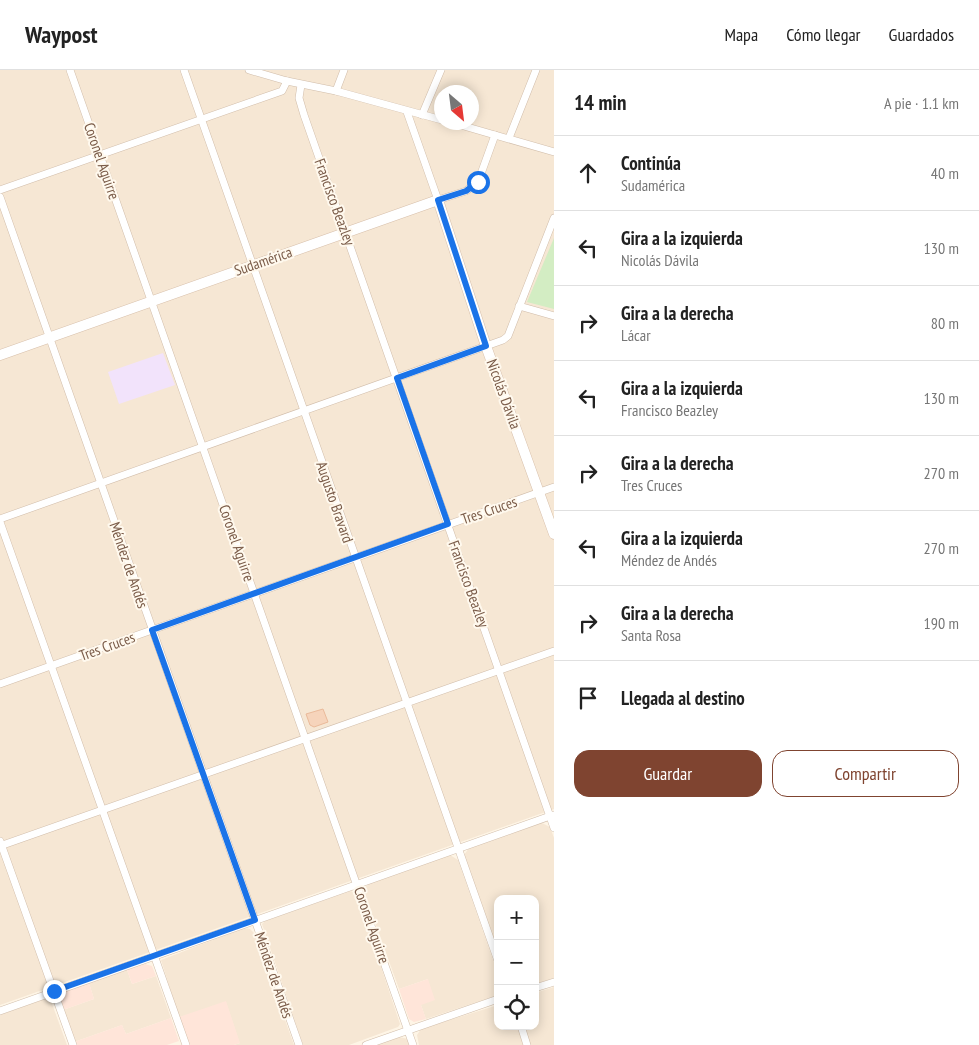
<!DOCTYPE html>
<html lang="es">
<head>
<meta charset="utf-8">
<style>
  body { margin:0; font-family:"PT Sans Narrow",sans-serif; background:#f6f6f6; color:#222 }
  .controls { position:absolute; right:15px; bottom:15px; display:grid; overflow:hidden; border-radius:10px; box-shadow:0 2px 12px #0003 }
  .controls button { width:45px; height:45px; display:grid; place-items:center; padding:0; border:0; border-bottom:1px solid #e0e0e0; background:#fff; color:#222; font:25px sans-serif }
  .compass { position:absolute; left:434px; top:15px; width:45px; height:45px; border-radius:50%; background:#fff; box-shadow:0 2px 12px #0003; rotate:152deg }
  .stop { position:absolute; width:15px; height:15px; margin:-11px; border:4px solid #1a73e8; border-radius:50%; background:#fff }
  .stop.end { background:#1a73e8; border-color:#fff; box-shadow:0 1px 5px #0008 }
  .list { margin:0; padding:0; list-style:none }
  h2 { display:flex; justify-content:space-between; align-items:center; height:65px; margin:0; padding:0 20px; font-size:21px }
  h2 small { font-size:16px; font-weight:400; color:#767676 }
  .list li { display:grid; grid-template-columns:32px 1fr auto; gap:15px; align-items:center; box-sizing:border-box; height:75px; padding:0 20px; border-top:1px solid #e0e0e0 }
  .list b { display:block; font-size:19px; white-space:nowrap }
  .list p { margin:0; font-size:16px; white-space:nowrap; color:#767676 }
  .list em { font-size:16px; font-style:normal; color:#767676 }
  .actions { display:flex; gap:10px; padding:15px 20px }
  .actions a { flex:1; padding:11px 0; border:1px solid #7f4430; border-radius:15px; text-align:center; font-size:18px; color:#7f4430 }
  .actions .main { background:#7f4430; color:#fff }
  .icon { flex:none; width:28px; height:28px; fill:none; stroke:currentColor; stroke-width:2; stroke-linecap:round; stroke-linejoin:round }
  .map { position:relative; flex:none; width:554px; height:975px; overflow:hidden }
  header { display:flex; align-items:center; gap:30px; box-sizing:border-box; height:70px; padding:0 25px; background:#fff; border-bottom:1px solid #e0e0e0 }
  header strong { font-size:24px }
  nav { display:flex; gap:28px; margin-inline-start:auto; font-size:18px }
  main { display:flex }
  aside { flex:1; background:#fff }
  .map>svg:first-child { display:block }
</style>
</head>
<body>
<header>
<strong>Waypost</strong>
<nav><a>Mapa</a><a>Cómo llegar</a><a>Guardados</a></nav>
</header>
<main>
<div class="map">
<svg width="554" height="975" viewBox="0 0 554 975">
  <rect width="100%" height="100%" fill="#fef5e6"/>
  <g fill="#f6e7d4" fill-rule="evenodd">
    <path d="M0,0H554V739L0,935ZM442,22H472V52H442Z"/>
    <polygon points="542,753 550,757 554,768 554,908 535,914 535,829 498,829 498,880 464,785 469,778"/>
    <polygon points="450,785 458,790 498,904 498,925 426,949 421,935 428,909 399,919 363,819 370,813"/>
    <polygon points="351,821 357,825 400,954 398,957 349,975 303,975 262,854 265,851"/>
    <polygon points="244,858 250,859 254,863 294,975 234,975 240,973 179,947 161,890"/>
    <polygon points="127,900 132,914 156,906 171,948 126,964 122,955 74,972 63,940 94,929 89,913"/>
    <polygon points="554,917 554,975 419,975 417,965 421,959 498,935 498,956 535,956 535,923"/>
    <polygon points="45,929 51,931 67,975 0,975 0,945"/>
    <polygon points="399,967 408,969 410,975 375,975"/>
  </g>
  <g fill="#ffe5d9">
    <polygon points="145,894 152,896 156,906 132,914 127,900"/>
    <polygon points="428,909 435,930 421,935 426,949 414,952 409,949 399,919"/>
    <polygon points="89,913 94,929 63,940 59,929 62,922"/>
    <polygon points="226,931 240,973 234,975 189,975 179,947"/>
    <polygon points="171,948 179,971 167,975 75,975 74,972 122,955 126,964"/>
  </g>
  <polygon fill="#f2e3fb" points="163,283 175,315 119,334 108,302"/>
  <polygon fill="#d3edc3" points="554,168 554,239 527,232"/>
  <polygon fill="#f6d4bb" stroke="#eaba9a" points="323,639 328,652 314,657 310,655 306,644"/>
  <g fill="none" stroke-linecap="round" stroke-linejoin="round">
    <defs>
      <g id="street">
        <polyline points="70,0 413,975"/>
        <polyline points="184,0 498,891"/>
        <polyline points="249,0 287,11 336,21 442,50"/>
        <polyline points="301,15 299,28 304,45 554,758"/>
        <polyline points="336,21 344,0"/>
        <polyline points="407,42 438,130 466,121 478,112 495,65"/>
        <polyline points="422,45 441,0"/>
        <polyline points="450,52 554,82"/>
        <polyline points="509,68 536,0"/>
        <polyline points="0,120 282,21 287,11"/>
        <polyline points="0,127 299,975"/>
        <polyline points="519,236 554,246"/>
        <polyline points="0,449 503,270 508,266 554,148"/>
        <polyline points="0,452 186,975"/>
        <polyline points="0,614 554,417"/>
        <polyline points="0,771 73,975"/>
        <polyline points="0,776 554,581"/>
        <polyline points="535,918 554,912"/>
        <polyline points="0,941 553,745"/>
        <polyline points="521,956 527,975"/>
        <polyline points="366,975 498,929"/>
      </g>
      <polyline id="secondary" points="0,285 438,130 486,276 554,464"/>
    </defs>
    <use href="#street" stroke="#d1bdaa" stroke-width="8"/>
    <use href="#secondary" stroke="#d7bfaa" stroke-width="11"/>
    <use href="#street" stroke="#fff" stroke-width="7"/>
    <use href="#secondary" stroke="#fff" stroke-width="10"/>
  </g>
  <g fill="none" stroke-linecap="round" stroke-linejoin="round">
    <polyline stroke="#1a73e8" stroke-width="6" points="54,921 255,850 152,560 448,454 397,308 486,276 438,130 466,121 478,112"/>
  </g>
  <g text-anchor="middle" dominant-baseline="central" stroke-width="4" stroke-linejoin="round" paint-order="stroke">
    <g font-size="15" fill="#7a5b48" stroke="#fff9ee">
      <text transform="translate(102 91) rotate(71)">Coronel Aguirre</text>
      <text transform="translate(335 132) rotate(70)">Francisco Beazley</text>
      <text transform="translate(263 191) rotate(-19)">Sudamérica</text>
      <text transform="translate(504 324) rotate(70)">Nicolás Dávila</text>
      <text transform="translate(335 432) rotate(71)">Augusto Bravard</text>
      <text transform="translate(489 440) rotate(-19)">Tres Cruces</text>
      <text transform="translate(237 473) rotate(71)">Coronel Aguirre</text>
      <text transform="translate(129 495) rotate(71)">Méndez de Andés</text>
      <text transform="translate(469 514) rotate(70)">Francisco Beazley</text>
      <text transform="translate(107 576) rotate(-20)">Tres Cruces</text>
      <text transform="translate(372 855) rotate(71)">Coronel Aguirre</text>
      <text transform="translate(274 905) rotate(71)">Méndez de Andés</text>
    </g>
  </g>
</svg>
<div class="controls">
<button>+</button>
<button>−</button>
<button><svg class="icon" aria-label="locate" viewBox="0 0 24 24"><circle cx="12" cy="12" r="6"/><path d="M12 2v4M12 18v4M2 12h4M18 12h4"/></svg></button>
</div>
<svg class="compass" viewBox="-18 -18 36 36"><path d="M0-13l5 13h-10z" fill="#e53935"/><path d="M0 13l5-13h-10z" fill="#767676"/></svg>
<div class="stop" style="left:478px;top:112px"></div>
<div class="stop end" style="left:54px;top:921px"></div>
</div>
<aside>
<h2>14 min<small>A pie · 1.1 km</small></h2>
<ul class="list">
<li><svg class="icon" aria-label="ahead" viewBox="0 0 24 24"><path d="M12 20V5M6 11l6-6 6 6"/></svg><div><b>Continúa</b><p>Sudamérica</p></div><em>40 m</em></li>
<li><svg class="icon" aria-label="left" viewBox="0 0 24 24"><path d="M17 20v-9H6M10 6l-5 5 5 5"/></svg><div><b>Gira a la izquierda</b><p>Nicolás Dávila</p></div><em>130 m</em></li>
<li><svg class="icon" aria-label="right" viewBox="0 0 24 24"><path d="M7 20v-9h11M14 6l5 5-5 5"/></svg><div><b>Gira a la derecha</b><p>Lácar</p></div><em>80 m</em></li>
<li><svg class="icon" aria-label="left" viewBox="0 0 24 24"><path d="M17 20v-9H6M10 6l-5 5 5 5"/></svg><div><b>Gira a la izquierda</b><p>Francisco Beazley</p></div><em>130 m</em></li>
<li><svg class="icon" aria-label="right" viewBox="0 0 24 24"><path d="M7 20v-9h11M14 6l5 5-5 5"/></svg><div><b>Gira a la derecha</b><p>Tres Cruces</p></div><em>270 m</em></li>
<li><svg class="icon" aria-label="left" viewBox="0 0 24 24"><path d="M17 20v-9H6M10 6l-5 5 5 5"/></svg><div><b>Gira a la izquierda</b><p>Méndez de Andés</p></div><em>270 m</em></li>
<li><svg class="icon" aria-label="right" viewBox="0 0 24 24"><path d="M7 20v-9h11M14 6l5 5-5 5"/></svg><div><b>Gira a la derecha</b><p>Santa Rosa</p></div><em>190 m</em></li>
<li><svg class="icon" aria-label="arrive" viewBox="0 0 24 24"><path d="M6 21V4h12l-3 4 3 4H6"/></svg><div><b>Llegada al destino</b></div></li>
</ul>
<div class="actions"><a class="main">Guardar</a><a>Compartir</a></div>
</aside>
</main>
</body>
</html>
